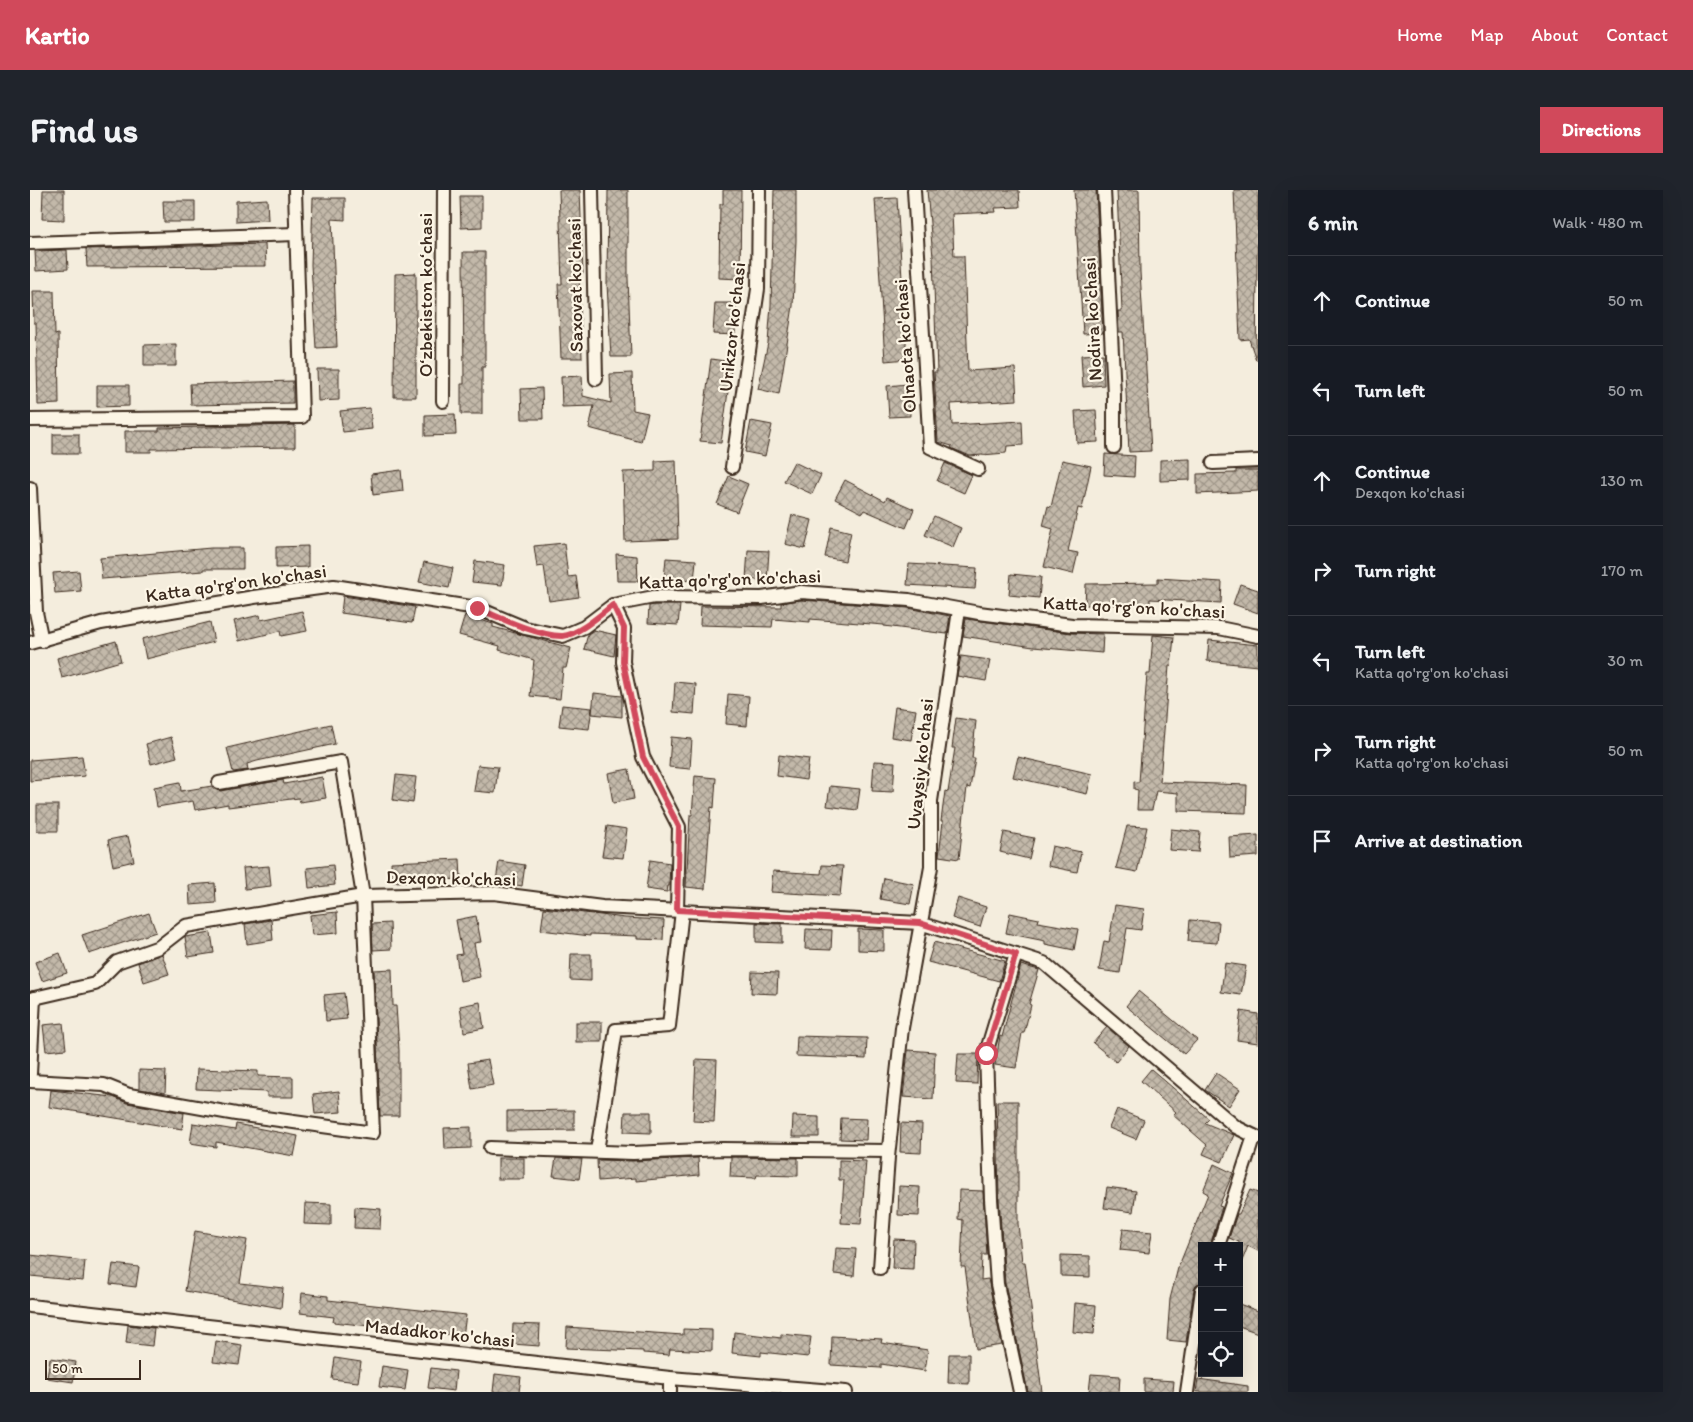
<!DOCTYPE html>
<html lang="en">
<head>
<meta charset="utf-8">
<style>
  body { margin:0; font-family:Itim,sans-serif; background:#20242c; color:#f1f3f6 }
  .controls { position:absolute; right:15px; bottom:15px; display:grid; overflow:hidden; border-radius:0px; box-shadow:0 5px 20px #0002 }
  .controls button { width:45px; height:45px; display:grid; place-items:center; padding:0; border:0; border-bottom:1px solid #363941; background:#171b24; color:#f1f3f6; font:25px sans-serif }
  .scale { position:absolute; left:15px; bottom:12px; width:96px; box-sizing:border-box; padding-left:5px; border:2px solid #3b2a1e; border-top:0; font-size:14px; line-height:18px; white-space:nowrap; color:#3b2a1e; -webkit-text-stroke:4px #fcf5e5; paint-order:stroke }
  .stop { position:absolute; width:15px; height:15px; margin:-11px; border:4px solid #d1495b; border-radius:50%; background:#fff }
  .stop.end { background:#d1495b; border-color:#fff; box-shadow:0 1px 5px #0008 }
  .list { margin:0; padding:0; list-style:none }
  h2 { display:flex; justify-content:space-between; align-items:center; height:65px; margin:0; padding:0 20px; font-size:21px }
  h2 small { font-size:16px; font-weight:400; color:#9ea1a6 }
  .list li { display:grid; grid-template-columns:32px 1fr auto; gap:15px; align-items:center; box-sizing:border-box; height:90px; padding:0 20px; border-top:1px solid #363941 }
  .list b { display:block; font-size:19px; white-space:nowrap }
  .list p { margin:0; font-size:16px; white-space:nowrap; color:#9ea1a6 }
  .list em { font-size:16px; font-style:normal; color:#9ea1a6 }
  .icon { flex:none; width:28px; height:28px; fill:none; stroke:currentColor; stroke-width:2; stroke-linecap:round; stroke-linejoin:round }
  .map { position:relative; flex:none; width:1228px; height:1202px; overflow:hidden; border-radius:0px }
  header { display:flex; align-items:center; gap:30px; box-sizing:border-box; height:70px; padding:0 25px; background:#d1495b; color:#fff }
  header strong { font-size:24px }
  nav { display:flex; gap:28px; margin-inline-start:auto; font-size:18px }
  .intro { display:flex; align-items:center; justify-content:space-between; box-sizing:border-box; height:120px; padding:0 30px }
  h1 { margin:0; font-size:35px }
  .button { padding:12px 22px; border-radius:0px; background:#d1495b; color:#fff; font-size:18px; font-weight:700 }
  main { display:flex; gap:30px; padding:0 30px }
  aside { flex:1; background:#171b24; border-radius:0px; box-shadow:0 5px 20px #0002 }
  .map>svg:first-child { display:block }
</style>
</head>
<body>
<header>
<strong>Kartio</strong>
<nav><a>Home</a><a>Map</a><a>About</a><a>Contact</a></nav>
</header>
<div class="intro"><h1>Find us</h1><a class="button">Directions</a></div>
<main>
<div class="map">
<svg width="1228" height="1202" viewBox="0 0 1228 1202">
  <defs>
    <pattern id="building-cross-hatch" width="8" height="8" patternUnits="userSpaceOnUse" patternTransform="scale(1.25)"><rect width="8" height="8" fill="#c3b9aa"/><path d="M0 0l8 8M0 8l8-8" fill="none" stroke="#a0978a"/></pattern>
  </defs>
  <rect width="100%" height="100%" fill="#f4eddd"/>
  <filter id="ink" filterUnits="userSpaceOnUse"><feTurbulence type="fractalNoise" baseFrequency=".02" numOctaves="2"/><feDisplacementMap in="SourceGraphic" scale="10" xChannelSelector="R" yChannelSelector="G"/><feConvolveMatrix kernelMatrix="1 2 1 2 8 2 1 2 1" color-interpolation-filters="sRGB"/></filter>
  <g filter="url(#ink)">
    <g fill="url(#building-cross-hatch)" stroke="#3b2a1e">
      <polygon points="13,0 34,0 34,30 12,29"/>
      <polygon points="529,0 550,0 553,84 549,84 552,168 531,168 528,94 532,94"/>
      <polygon points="578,0 598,0 598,88 601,167 581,167 577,94"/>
      <polygon points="693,0 711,0 710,89 689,88 690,14 693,14"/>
      <polygon points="744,0 766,0 766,51 763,116 749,204 728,199 738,153 741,115"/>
      <polygon points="897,0 989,0 990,17 965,18 966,22 922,24 924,66 934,66 938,181 985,178 987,210 921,214 922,235 992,231 993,255 977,256 976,263 940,266 921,258 922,256 908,252 904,182 907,182 903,67"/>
      <polygon points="1044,0 1066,0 1073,143 1053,144"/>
      <polygon points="1087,0 1109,0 1110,82 1121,261 1099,262 1093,142 1089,142 1088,121 1092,121"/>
      <polygon points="1204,0 1228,0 1226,170 1219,149 1210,150"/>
      <polygon points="430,6 452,6 452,37 431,38"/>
      <polygon points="283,8 315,8 315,30 302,29 307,157 286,158 281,75"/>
      <polygon points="867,8 877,169 855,171 845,9"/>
      <polygon points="237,9 238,30 206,32 206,11"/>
      <polygon points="133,11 165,11 165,32 134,32"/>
      <polygon points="235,54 236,76 57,77 56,59"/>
      <polygon points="37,60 38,79 6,81 5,61"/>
      <polygon points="433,62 455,62 455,177 452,177 452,224 431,224 431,194 434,194"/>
      <polygon points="386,83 386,207 364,207 365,84"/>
      <polygon points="3,101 24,101 25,145 28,144 29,214 8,215 6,133 4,133"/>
      <polygon points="685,113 706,113 705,145 683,144"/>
      <polygon points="146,154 146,176 114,176 114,155"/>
      <polygon points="1073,164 1074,195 1053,197 1051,165"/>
      <polygon points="681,169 702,172 691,253 670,251"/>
      <polygon points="287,179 309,179 309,210 288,211"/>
      <polygon points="602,183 603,220 618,223 611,252 559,238 564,216 532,217 531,187 552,186 553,206 581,213 580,184"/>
      <polygon points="263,191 263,213 161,215 160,194"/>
      <polygon points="878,194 880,226 859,227 857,196"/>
      <polygon points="67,195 99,195 99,216 67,217"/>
      <polygon points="512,198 513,229 492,229 491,199"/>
      <polygon points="340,218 342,239 313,242 310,221"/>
      <polygon points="1066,220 1068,252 1047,253 1045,221"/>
      <polygon points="425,224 426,245 395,246 395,225"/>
      <polygon points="721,231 742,235 735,266 715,262"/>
      <polygon points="265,235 265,257 121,259 121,262 95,262 95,241 129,241 129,238"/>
      <rect x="23" y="244" width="26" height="20"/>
      <polygon points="1075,264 1105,266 1104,287 1074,285"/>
      <polygon points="1160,269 1160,290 1130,291 1130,270"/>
      <polygon points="646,270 648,349 595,351 593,282 625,281 625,271"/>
      <polygon points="1032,270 1061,276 1052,319 1048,318 1038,361 1048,363 1043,384 1014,377 1023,339 1013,336 1018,316 1021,317"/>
      <polygon points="764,272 791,285 782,304 754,291"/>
      <polygon points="915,273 942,285 934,303 907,291"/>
      <polygon points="371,280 373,301 343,305 341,284"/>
      <polygon points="1206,280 1228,280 1228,301 1167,304 1167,284 1206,283"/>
      <polygon points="699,286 718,294 707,322 687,314"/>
      <polygon points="815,290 855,311 857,307 884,319 876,338 834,320 832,323 805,309"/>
      <polygon points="762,325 782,330 775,359 755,354"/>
      <polygon points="904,326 931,338 923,357 895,345"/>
      <polygon points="801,337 821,342 815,371 795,367"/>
      <polygon points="534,353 538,387 546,386 549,407 519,411 514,376 507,377 504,356"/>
      <polygon points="278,356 278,377 246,378 246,357"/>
      <polygon points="181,358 213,358 213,379 173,379 173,381 72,389 70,368"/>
      <polygon points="718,360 739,361 737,391 716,389"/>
      <polygon points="586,364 607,366 608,391 587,391"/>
      <polygon points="636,368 666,370 664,391 634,389"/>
      <polygon points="445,371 475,375 472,395 442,392"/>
      <polygon points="394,372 423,378 419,398 389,392"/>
      <polygon points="879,374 947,378 945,399 877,395"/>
      <polygon points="49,381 51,401 25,403 23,383"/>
      <polygon points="981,384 1011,387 1009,408 979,405"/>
      <polygon points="1128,388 1192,392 1191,413 1120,409 1120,414 1055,415 1056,394 1128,393"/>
      <polygon points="1210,394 1228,400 1228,423 1203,414"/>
      <polygon points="313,406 385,417 382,433 311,423"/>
      <polygon points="771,410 878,418 920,426 917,444 854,436 854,435 780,429 780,432 743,429 742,437 670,435 671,416 751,417 751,413"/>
      <polygon points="625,415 650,415 648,435 618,433 619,416"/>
      <polygon points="272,421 277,441 251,446 250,441 209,451 204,431 230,425 231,430"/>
      <polygon points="435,425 463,434 463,437 541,458 536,478 533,478 530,509 500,506 504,470 469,460 470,456 429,445"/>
      <polygon points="936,429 1041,443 1073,444 1072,463 1003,457 933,446"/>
      <polygon points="180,432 184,452 116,469 112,449"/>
      <polygon points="564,440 586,445 584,466 554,459 558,444"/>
      <polygon points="1123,445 1144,447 1141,476 1139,476 1130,592 1217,595 1216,623 1148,621 1148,603 1126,601 1122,620 1107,620 1108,600 1104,599 1104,591 1109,592 1117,484 1120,484"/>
      <polygon points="1179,450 1189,451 1188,453 1189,451 1228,455 1228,476 1177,471"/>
      <polygon points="86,451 91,471 32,488 27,468"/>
      <polygon points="931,466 960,470 956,491 927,486"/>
      <polygon points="645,492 666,494 664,524 643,522"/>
      <polygon points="564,503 592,506 592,527 562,524"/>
      <polygon points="698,504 719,506 717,536 696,534"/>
      <polygon points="532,515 562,518 559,539 529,536"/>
      <polygon points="865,517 886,520 881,550 861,547"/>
      <polygon points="926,528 946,531 942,568 945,568 940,598 937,597 929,669 909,666 913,631 911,631 915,601 918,602 925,558 922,558"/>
      <polygon points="301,534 305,554 227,571 217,574 218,580 203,582 197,558"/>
      <polygon points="141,547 147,567 121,574 116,554"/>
      <polygon points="641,547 662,549 660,579 639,577"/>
      <polygon points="749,565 779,569 776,590 747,586"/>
      <polygon points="52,566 55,586 0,591 0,570"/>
      <polygon points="988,567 1062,584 1057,604 983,587"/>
      <polygon points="844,571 865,572 863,602 842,601"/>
      <polygon points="448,575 468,577 465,603 444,601"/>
      <polygon points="599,579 604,609 583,613 578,583"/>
      <polygon points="366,585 386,587 383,613 363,610"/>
      <polygon points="665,586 686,588 684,618 681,617 675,699 656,697 660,625 662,625"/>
      <polygon points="292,587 296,608 270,612 269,608 198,617 198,614 165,620 163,611 127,617 124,597 150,592 151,601 182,596 190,601 253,590 254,594"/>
      <polygon points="800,596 830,599 827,620 797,616"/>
      <rect x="7" y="615" width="21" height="26"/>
      <polygon points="577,636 597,639 593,668 572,666"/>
      <polygon points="1097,636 1117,637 1107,682 1086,678"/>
      <polygon points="1141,639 1170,642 1168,662 1139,660"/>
      <polygon points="974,642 1004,648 999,669 970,662"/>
      <polygon points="1228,645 1228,666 1200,668 1199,647"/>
      <polygon points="98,646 104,671 83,676 78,650"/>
      <polygon points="1022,656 1051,662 1047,682 1018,676"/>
      <polygon points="430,669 431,689 362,692 361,672"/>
      <polygon points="620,670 640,673 639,696 638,696 637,702 616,699"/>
      <polygon points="469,671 495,675 492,696 466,691"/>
      <polygon points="303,675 305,695 279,698 277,678"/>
      <polygon points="792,675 813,676 810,706 741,702 743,681 791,684"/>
      <polygon points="239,676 241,696 215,699 213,678"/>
      <polygon points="854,688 884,694 880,714 850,709"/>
      <polygon points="185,693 186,713 160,715 159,695"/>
      <polygon points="928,708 956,717 950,737 922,728"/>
      <polygon points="1085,715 1114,719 1111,740 1097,738 1090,783 1069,780 1074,751 1079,752"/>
      <polygon points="514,718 595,728 634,730 633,750 607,749 607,746 560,744 560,746 511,740"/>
      <polygon points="307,722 308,743 282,745 280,725"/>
      <polygon points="119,723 126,742 59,764 52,745"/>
      <polygon points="980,723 1009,729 1008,732 1048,739 1044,760 1015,754 1015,751 976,743"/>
      <polygon points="446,726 451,752 444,753 450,787 430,791 426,765 432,764 426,730"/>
      <polygon points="241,730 243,750 217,754 215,734"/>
      <polygon points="1160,730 1189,732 1187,753 1158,751"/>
      <polygon points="360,733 361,759 343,760 342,734"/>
      <polygon points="726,733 752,734 752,753 726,752"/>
      <polygon points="776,739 802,740 801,760 775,759"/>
      <polygon points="828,739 854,740 854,761 828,760"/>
      <polygon points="181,743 184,763 158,767 155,747"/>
      <polygon points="904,752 975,771 969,791 898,772"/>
      <polygon points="30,763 37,783 12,791 5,772"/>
      <polygon points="132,764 139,784 114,792 108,773"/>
      <polygon points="541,764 561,764 561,791 540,790"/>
      <polygon points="1195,773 1216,776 1211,805 1191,802"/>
      <polygon points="991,775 1009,780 999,814 1001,815 994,843 992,843 986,878 965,875 970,846 972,847"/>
      <polygon points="362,779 363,816 366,816 369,860 369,926 350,926 344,780"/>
      <polygon points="722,782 748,783 747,804 721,803"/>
      <polygon points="1108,801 1167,850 1154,864 1096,816"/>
      <polygon points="314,803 317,829 296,831 294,805"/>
      <polygon points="450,812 454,838 434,842 430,816"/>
      <polygon points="1211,821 1228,824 1228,853 1207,850"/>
      <rect x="546" y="832" width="26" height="20"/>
      <polygon points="33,833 36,859 16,861 13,835"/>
      <polygon points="1077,837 1099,856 1086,872 1063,853"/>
      <polygon points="767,846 837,848 836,869 766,866"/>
      <polygon points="878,860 905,862 903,909 873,907"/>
      <polygon points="928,864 948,864 947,894 926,893"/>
      <polygon points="666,869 687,870 684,932 663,931"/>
      <polygon points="458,870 463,895 442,899 438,873"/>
      <polygon points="167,879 228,881 228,886 263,887 263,907 237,907 237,902 166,899"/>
      <polygon points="1121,879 1179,929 1175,933 1204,945 1192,972 1173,964 1177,955 1143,925 1146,922 1111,891"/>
      <polygon points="109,880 136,881 135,903 109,899"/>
      <polygon points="1186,883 1210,899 1199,916 1175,900"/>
      <polygon points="21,900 83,907 97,913 154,923 152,939 19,917"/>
      <polygon points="309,901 311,922 285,924 283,904"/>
      <polygon points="967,911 988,911 988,1034 992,1072 995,1072 1012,1202 998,1202 975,1093 969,1009"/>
      <polygon points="1087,919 1114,930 1106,949 1079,938"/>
      <polygon points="544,920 544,940 477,941 477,921"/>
      <polygon points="595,922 621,922 621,943 594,942"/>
      <polygon points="763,926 789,927 789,947 762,947"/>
      <polygon points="811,928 837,929 836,950 810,949"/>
      <polygon points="163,933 205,940 206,934 268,946 264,966 186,952 186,957 160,953"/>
      <polygon points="871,933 892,934 891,963 870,962"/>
      <polygon points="441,937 441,958 415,959 414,938"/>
      <polygon points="701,967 768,968 768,986 727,985 726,988 700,987"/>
      <rect x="468" y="968" width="26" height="21"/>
      <polygon points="526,968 552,969 549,989 523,986"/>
      <polygon points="668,968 669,985 606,991 606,988 568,991 567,970 603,971"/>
      <polygon points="809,970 836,971 831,1034 811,1033 814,990 809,990"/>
      <polygon points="1184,974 1203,983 1189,1016 1192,1017 1180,1056 1172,1056 1172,1092 1166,1095 1164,1099 1156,1152 1137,1150 1140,1109 1148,1078 1178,1004 1173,1001"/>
      <polygon points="869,996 890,997 889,1026 868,1025"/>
      <polygon points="1077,997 1106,1001 1103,1022 1074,1018"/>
      <polygon points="929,1000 953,1001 957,1065 952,1065 951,1090 958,1089 972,1155 946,1159 935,1077 931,1077 933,1030 928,1029"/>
      <polygon points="1220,1000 1228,1003 1228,1061 1218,1056 1210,1076 1209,1052 1199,1048 1207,1024 1209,1024"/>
      <polygon points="275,1013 301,1014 301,1035 274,1034"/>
      <polygon points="325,1017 351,1019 350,1039 324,1038"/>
      <polygon points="1093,1039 1122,1042 1119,1063 1090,1060"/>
      <polygon points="165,1041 217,1050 210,1093 253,1098 251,1118 155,1101"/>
      <polygon points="864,1049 884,1050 883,1079 862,1078"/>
      <polygon points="806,1058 826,1059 824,1086 804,1084"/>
      <polygon points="0,1065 55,1071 53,1091 0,1086"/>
      <polygon points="1031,1065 1060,1066 1060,1087 1031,1086"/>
      <polygon points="83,1074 109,1077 106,1097 80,1094"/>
      <polygon points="272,1103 298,1106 298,1110 436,1125 433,1146 303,1132 304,1127 270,1123"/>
      <polygon points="1045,1113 1066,1115 1064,1144 1043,1142"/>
      <polygon points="1209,1114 1228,1121 1228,1143 1209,1136"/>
      <polygon points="483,1134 510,1135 509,1156 482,1154"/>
      <polygon points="98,1135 124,1138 122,1156 96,1153"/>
      <polygon points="537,1137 653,1145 653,1139 682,1140 682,1161 640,1159 639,1165 613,1163 613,1161 536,1158"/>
      <polygon points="704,1142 751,1148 751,1144 781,1147 778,1167 731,1162 731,1166 702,1163"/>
      <polygon points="802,1146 852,1149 851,1153 898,1160 895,1181 851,1174 851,1178 801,1175"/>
      <polygon points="186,1151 212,1155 209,1175 183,1172"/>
      <polygon points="919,1164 939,1164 939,1194 918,1193"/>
      <polygon points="20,1168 46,1172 43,1192 17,1188"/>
      <polygon points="305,1168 331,1172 328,1192 302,1189"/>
      <polygon points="352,1176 378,1180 375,1200 349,1197"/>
      <polygon points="401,1178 426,1181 424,1201 398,1198"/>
      <polygon points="465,1184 491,1187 489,1202 463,1202"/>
      <polygon points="1061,1184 1090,1186 1089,1202 1059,1202"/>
      <polygon points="1114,1189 1144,1191 1143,1202 1114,1202"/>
      <polygon points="1168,1189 1218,1196 1218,1202 1166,1202"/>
    </g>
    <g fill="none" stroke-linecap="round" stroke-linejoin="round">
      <defs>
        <g id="street">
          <polyline points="562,0 566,189"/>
          <polyline points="884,0 900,257 948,279"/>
          <polyline points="1074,0 1084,205 1084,257"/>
          <polyline points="0,53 266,44"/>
          <polyline points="413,211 414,0"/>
          <polyline points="0,230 272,227 265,0"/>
          <polyline points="1183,273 1228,271"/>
          <polyline points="702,277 728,99 729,0"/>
          <polyline points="0,298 6,422 12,451"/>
          <polyline points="583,415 594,438 593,472 613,567 649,637 647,720"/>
          <polyline points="0,453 71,433 224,407 304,396 447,418 495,438 533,446 554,437 583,415 624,407 732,408 771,402 879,410 949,423 1042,435 1189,438 1228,446"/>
          <polyline points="986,764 956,863 961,1009 967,1094 990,1202"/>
          <polyline points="0,809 65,794 87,772 129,757 156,736 333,706 464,703 572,717 890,733 1014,773 1206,937 1228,948"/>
          <polyline points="0,884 4,808"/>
          <polyline points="0,891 74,895 99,905 206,924 343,943 333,706 311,572 189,593"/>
          <polyline points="460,958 603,963 692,959 858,961"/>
          <polyline points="567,961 586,840 639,836 652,721"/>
          <polyline points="1188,1056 1224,946"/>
          <polyline points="850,1078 858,967 872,838 901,677 901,611 929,420"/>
          <polyline points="0,1116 640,1188 816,1202"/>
          <polyline points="640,1202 640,1188"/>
          <polyline points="1157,1202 1172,1100"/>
        </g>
      </defs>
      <use href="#street" stroke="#3b2a1e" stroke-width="16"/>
      <use href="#street" stroke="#fcf5e5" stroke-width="12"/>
    </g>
  </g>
  <g fill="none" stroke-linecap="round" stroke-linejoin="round" filter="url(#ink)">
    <path stroke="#d1495b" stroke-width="6" d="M447,418C468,427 510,447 533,446C548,445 571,424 583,415L594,438L593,472L613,567L649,637L647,720L890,733L986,764L956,863"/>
  </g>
  <g text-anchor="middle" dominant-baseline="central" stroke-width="4.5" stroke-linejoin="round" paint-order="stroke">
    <g font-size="19" fill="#3b2a1e" stroke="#fcf5e5">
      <text transform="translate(545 95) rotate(-91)">Saxovat ko'chasi</text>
      <text transform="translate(395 105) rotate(-90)">O‘zbekiston ko‘chasi</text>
      <text transform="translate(1062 129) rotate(-93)">Nodira ko'chasi</text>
      <text transform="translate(702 137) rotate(-84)">Urikzor ko'chasi</text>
      <text transform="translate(875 156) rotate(-94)">Olnaota ko'chasi</text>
      <text transform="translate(700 389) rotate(-2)">Katta qo'rg'on ko'chasi</text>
      <text transform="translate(206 393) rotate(-8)">Katta qo'rg'on ko'chasi</text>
      <text transform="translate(1104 417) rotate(3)">Katta qo'rg'on ko'chasi</text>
      <text transform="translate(890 574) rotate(-84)">Uvaysiy ko'chasi</text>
      <text transform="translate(421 688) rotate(1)">Dexqon ko'chasi</text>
      <text transform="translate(410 1143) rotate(6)">Madadkor ko'chasi</text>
    </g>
  </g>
</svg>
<div class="controls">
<button>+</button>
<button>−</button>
<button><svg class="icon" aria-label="locate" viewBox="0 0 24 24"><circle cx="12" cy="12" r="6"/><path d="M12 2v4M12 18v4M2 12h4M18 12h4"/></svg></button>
</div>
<div class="scale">50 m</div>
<div class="stop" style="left:956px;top:863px"></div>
<div class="stop end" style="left:447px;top:418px"></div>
</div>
<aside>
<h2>6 min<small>Walk · 480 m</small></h2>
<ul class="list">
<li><svg class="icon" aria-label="ahead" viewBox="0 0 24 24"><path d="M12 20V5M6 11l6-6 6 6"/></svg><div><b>Continue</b></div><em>50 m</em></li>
<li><svg class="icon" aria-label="left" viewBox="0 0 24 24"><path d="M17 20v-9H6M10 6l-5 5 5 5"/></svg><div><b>Turn left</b></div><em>50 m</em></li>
<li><svg class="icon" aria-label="ahead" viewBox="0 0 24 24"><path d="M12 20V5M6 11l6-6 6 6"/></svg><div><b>Continue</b><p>Dexqon ko'chasi</p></div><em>130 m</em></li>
<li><svg class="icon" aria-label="right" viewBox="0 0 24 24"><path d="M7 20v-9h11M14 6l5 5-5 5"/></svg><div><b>Turn right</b></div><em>170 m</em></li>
<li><svg class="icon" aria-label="left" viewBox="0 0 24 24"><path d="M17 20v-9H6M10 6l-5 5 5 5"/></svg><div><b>Turn left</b><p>Katta qo'rg'on ko'chasi</p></div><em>30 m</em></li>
<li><svg class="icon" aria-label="right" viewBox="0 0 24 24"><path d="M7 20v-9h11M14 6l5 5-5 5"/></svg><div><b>Turn right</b><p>Katta qo'rg'on ko'chasi</p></div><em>50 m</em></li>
<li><svg class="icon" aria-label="arrive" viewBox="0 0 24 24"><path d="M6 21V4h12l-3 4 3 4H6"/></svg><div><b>Arrive at destination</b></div></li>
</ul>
</aside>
</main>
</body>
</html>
